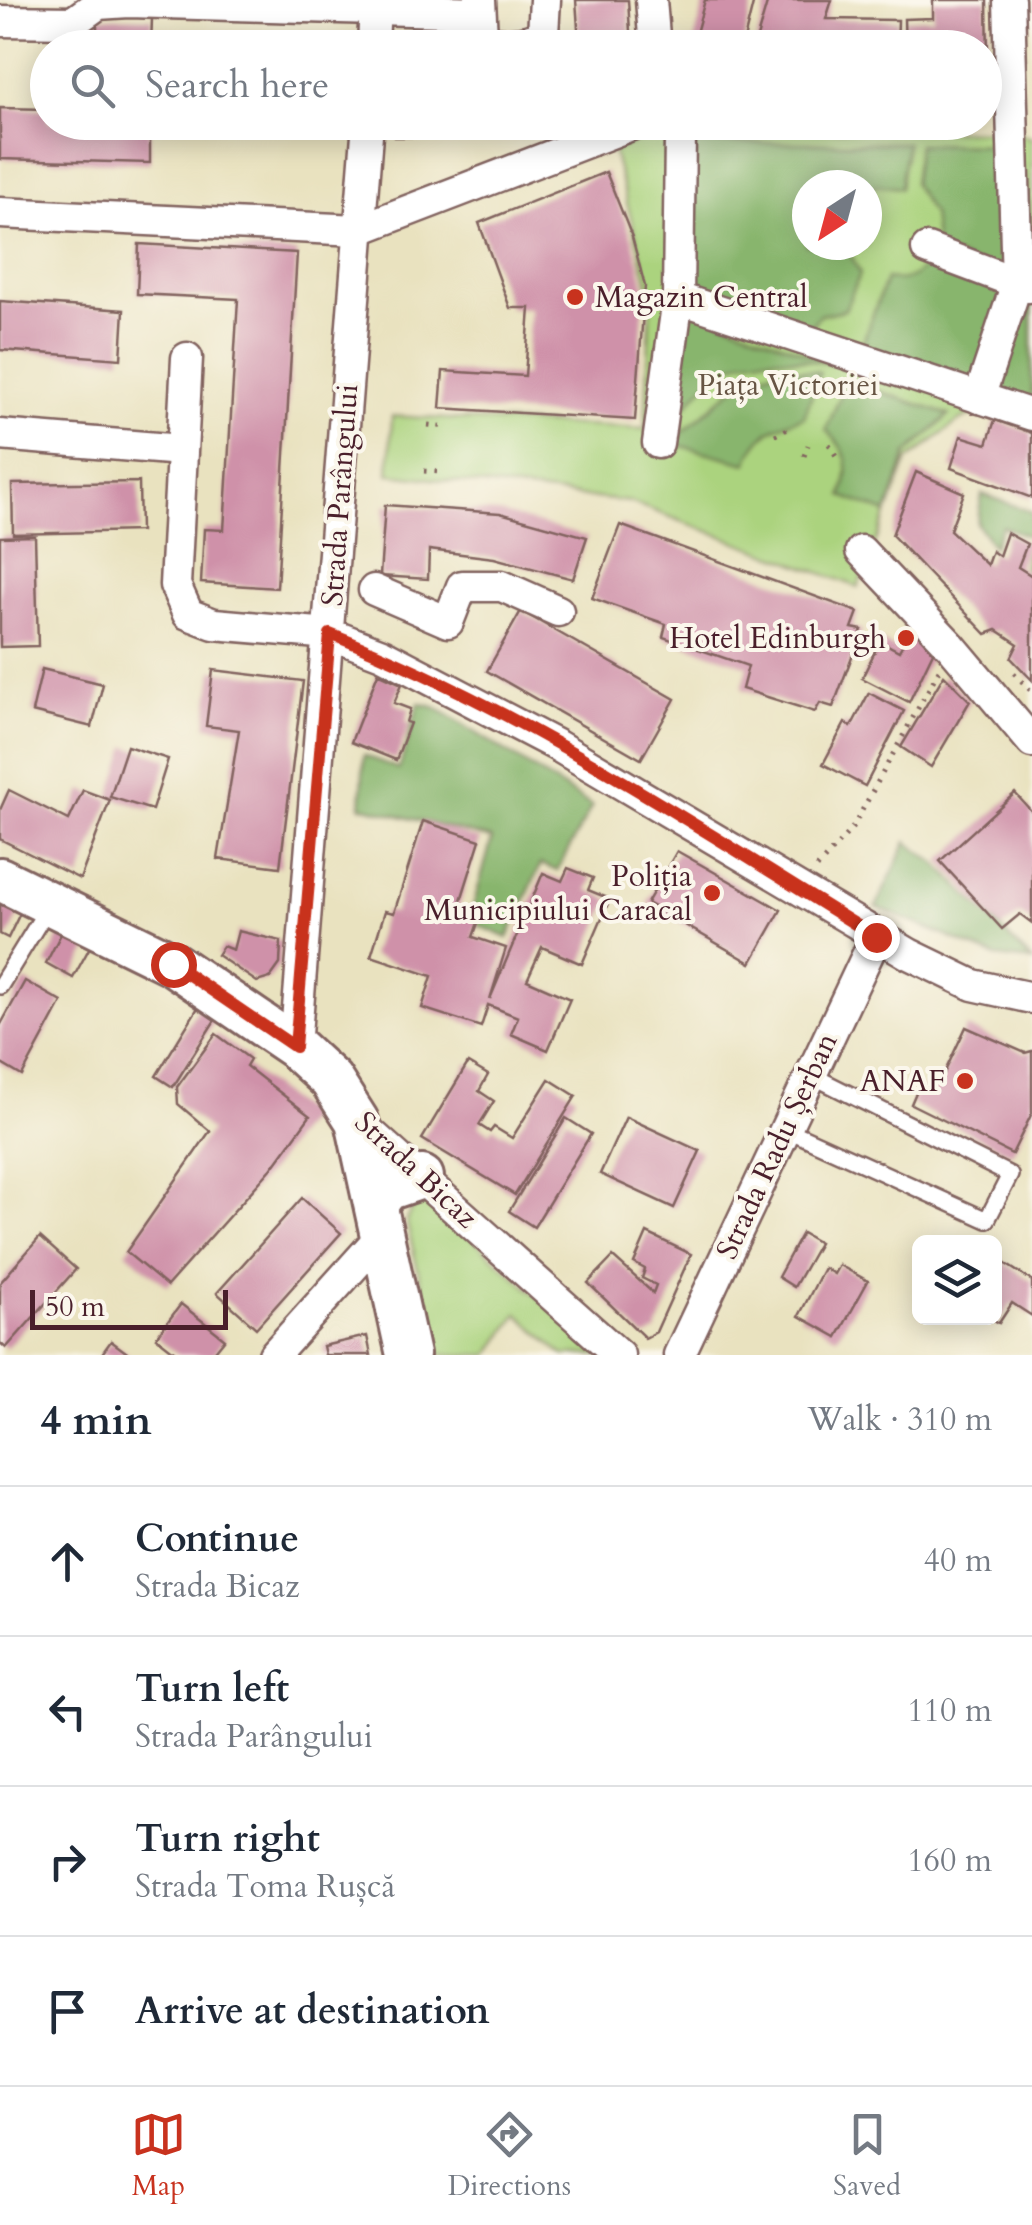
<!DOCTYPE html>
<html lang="en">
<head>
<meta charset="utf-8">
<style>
  body { margin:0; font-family:Cardo,serif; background:#f6f6f7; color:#1f2937 }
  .controls { position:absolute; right:30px; bottom:30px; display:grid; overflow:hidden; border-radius:15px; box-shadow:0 5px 25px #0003 }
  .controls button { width:90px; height:90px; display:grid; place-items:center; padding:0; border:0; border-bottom:2px solid #e0e1e3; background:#fff; color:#1f2937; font:50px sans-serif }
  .compass { position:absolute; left:792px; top:170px; width:90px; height:90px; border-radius:50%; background:#fff; box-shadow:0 5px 25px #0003; rotate:216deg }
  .scale { position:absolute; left:30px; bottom:25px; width:198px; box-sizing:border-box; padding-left:10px; border:5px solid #4a1f2b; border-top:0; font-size:28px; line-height:35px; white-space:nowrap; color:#4a1f2b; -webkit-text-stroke:8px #fbf7ec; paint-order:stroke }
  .stop { position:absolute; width:30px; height:30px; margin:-22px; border:8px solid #c8321e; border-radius:50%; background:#fff }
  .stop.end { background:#c8321e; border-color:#fff; box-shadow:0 2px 10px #0008 }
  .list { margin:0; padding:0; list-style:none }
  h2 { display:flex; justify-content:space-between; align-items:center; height:130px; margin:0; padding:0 40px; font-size:42px }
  h2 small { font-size:32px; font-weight:400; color:#747a83 }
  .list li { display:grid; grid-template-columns:65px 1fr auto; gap:30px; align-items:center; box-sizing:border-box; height:150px; padding:0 40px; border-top:2px solid #e0e1e3 }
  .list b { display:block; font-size:38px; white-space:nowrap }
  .list p { margin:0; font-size:32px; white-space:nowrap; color:#747a83 }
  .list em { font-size:32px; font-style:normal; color:#747a83 }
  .icon { flex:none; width:55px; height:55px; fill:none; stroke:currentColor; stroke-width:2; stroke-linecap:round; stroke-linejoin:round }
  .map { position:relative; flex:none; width:1032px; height:1355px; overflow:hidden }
  .search { position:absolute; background:#fff; box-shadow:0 5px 25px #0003; left:30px; right:30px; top:30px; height:110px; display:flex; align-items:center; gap:25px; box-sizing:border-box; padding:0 35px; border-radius:55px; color:#747a83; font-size:38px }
  .sheet { height:730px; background:#fff }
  nav { display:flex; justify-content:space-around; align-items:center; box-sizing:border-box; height:140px; border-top:2px solid #e0e1e3; background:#fff; font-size:28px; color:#747a83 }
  nav a { display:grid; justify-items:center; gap:5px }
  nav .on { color:#c8321e }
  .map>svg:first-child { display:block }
</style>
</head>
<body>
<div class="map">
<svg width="1032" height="1355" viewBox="0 0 1032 1355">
  <rect width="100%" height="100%" fill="#fbf7ec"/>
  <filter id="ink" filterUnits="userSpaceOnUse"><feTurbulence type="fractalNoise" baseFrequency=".01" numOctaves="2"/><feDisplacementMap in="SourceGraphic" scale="20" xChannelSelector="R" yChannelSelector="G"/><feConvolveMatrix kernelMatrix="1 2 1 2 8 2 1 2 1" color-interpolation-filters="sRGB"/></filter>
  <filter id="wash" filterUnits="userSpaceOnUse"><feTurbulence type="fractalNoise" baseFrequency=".0048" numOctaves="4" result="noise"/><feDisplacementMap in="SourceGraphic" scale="40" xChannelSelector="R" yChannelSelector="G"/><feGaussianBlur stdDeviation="2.25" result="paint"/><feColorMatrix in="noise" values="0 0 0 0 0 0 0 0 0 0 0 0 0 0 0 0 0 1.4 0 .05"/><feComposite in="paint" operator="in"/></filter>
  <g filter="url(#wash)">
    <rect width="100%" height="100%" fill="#e9e2bf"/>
    <g fill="#abd37e" stroke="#7a7954" stroke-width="2.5" fill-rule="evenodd">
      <path d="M694,128L1014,131L1032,138V422L988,407L959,421L908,460L858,587L630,502L389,474L392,416L645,429L651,293L613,151L666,129ZM807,185H867V245H807Z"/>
      <polygon points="427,1198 603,1355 563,1355 518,1314 489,1355 438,1355 406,1220 415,1204"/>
    </g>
    <g fill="#88b56d" stroke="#696a4c" stroke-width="2.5">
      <polygon points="686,143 907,143 900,188 876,185 867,193 867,185 807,185 807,245 846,245 860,274 845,310 820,315 808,329 685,292"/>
      <polygon points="918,144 1012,145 1012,277 936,249 932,214 913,184"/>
      <path d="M931,259L1009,288L975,389L860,350L886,279C909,283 916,277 931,259Z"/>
      <polygon points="1022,295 1032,298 1032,403 993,390"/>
      <path d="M683,305L835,364C736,350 731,352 665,430Z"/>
      <path d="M780,368L820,372L804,417C774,426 759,432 747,463L670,443L744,379Z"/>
      <path d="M847,380L949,415L907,454L887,513L842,496C852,467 849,451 826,430Z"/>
      <polygon points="982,494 1032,512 1032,571 1024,567 1031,537 1002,526 993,546 977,524"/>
      <polygon points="419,703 435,707 592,806 557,871 541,864 508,938 469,921 492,839 361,806 364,755 399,769"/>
      <polygon points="907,842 936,863 1032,961 996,957 876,907"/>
    </g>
    <g id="blocks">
      <g fill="#cf91a9">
        <polygon points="576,0 628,0 631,48 553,48 553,43 579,42"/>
        <polygon points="705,0 754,0 742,48 694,41"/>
        <polygon points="768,0 832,0 826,19 898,20 897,48 754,48"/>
        <polygon points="933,0 987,0 988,59 984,59 984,48 905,48 904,19 933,18"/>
        <polygon points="97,17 152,18 151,48 97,48"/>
        <polygon points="219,37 234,40 239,48 206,48"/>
        <polygon points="442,40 442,48 392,48 392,42"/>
        <polygon points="0,108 48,109 48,122 150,122 150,163 0,159"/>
        <polygon points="394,122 470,122 470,128 419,129 420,137 395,137"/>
        <polygon points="606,172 632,237 645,286 635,420 440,408 443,371 525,376 530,308 510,308 479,223"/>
        <polygon points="139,244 297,253 277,588 201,583 204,529 224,530 238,299 137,294"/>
        <polygon points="0,301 124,310 121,359 0,350"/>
        <polygon points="995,420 1032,433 1032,498 951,468 961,436 987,444"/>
        <polygon points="916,472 964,493 950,530 987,565 992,551 999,556 1007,533 1027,544 1018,567 1032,576 1032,680 1011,658 1018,644 997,630 986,634 892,535"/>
        <polygon points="139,482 140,531 13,534 12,484"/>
        <polygon points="385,505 500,513 587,537 573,579 494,558 429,550 428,579 380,576"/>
        <polygon points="620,525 858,612 852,628 862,630 833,707 820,703 815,712 742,689 748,666 663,637 666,624 592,598"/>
        <polygon points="35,536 38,646 0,647 0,537"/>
        <polygon points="521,611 675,699 641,759 487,671"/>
        <polygon points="912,626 933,652 909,702 862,678 880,641 899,651"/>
        <polygon points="42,669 103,684 92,727 32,712"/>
        <polygon points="213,670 303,681 280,867 218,859 239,730 206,726"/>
        <polygon points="378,673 402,684 394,703 410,709 406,722 410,723 396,760 351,742"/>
        <polygon points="944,675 970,701 931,767 901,747"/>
        <polygon points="869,693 904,711 865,786 823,764 845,723 851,727"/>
        <polygon points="127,746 168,759 152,810 110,797"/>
        <polygon points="9,790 69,820 83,790 110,800 80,879 0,839 0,810"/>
        <polygon points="1015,793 1032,812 1032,923 1020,914 1002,929 940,861"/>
        <polygon points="423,821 480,840 457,913 479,920 473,937 506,948 490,999 543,873 562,881 568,868 593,878 588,890 610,899 582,964 542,947 527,980 570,999 548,1050 511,1034 518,1017 488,1005 481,1027 422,1008 432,976 371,956 385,911 394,913"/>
        <polygon points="677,851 781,910 751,963 647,903"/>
        <polygon points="0,896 23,907 8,938 0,934"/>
        <polygon points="63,930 91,945 73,978 46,963"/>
        <polygon points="238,931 281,941 280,964 270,978 257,982 217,955 223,946 233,950"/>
        <polygon points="25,981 62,1002 22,1076 0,1063 0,1026"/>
        <polygon points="202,1001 220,1012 173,1087 156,1076"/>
        <polygon points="966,1027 1025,1053 1032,1051 1032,1113 1012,1154 911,1104 917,1090 941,1080"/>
        <polygon points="216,1034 250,1059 246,1066 310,1116 272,1168 167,1286 126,1252 210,1131 178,1104 177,1087"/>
        <polygon points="468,1063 488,1075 479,1091 494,1101 479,1125 490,1132 494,1127 512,1138 549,1079 576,1096 515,1195 422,1139"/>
        <polygon points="626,1117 700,1151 674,1208 600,1174"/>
        <polygon points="566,1118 591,1134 534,1227 509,1211"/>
        <polygon points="302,1198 341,1233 256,1328 217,1293"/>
        <polygon points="647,1233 691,1254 656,1332 645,1338 588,1283 613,1257 653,1293 656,1285 642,1278 645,1269 634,1263"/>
        <polygon points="802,1233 819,1243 794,1287 778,1277"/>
        <polygon points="40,1237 76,1269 6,1348 0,1343 0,1283"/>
        <polygon points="1001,1261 1032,1281 1032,1316 1012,1303 999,1323 994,1320 994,1270"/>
        <polygon points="839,1265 868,1281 837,1337 799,1316 824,1268 834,1274"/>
        <polygon points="181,1304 225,1339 212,1355 179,1355 156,1337"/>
        <polygon points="367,1336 371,1355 325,1355 323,1346"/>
        <polygon points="111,1341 130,1355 101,1355"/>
      </g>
    </g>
  </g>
  <g filter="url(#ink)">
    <use href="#blocks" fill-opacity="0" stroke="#82635f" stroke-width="2.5"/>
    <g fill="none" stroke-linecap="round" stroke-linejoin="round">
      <defs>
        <g id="lane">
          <polyline points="0,986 49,906"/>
          <polyline points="786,1129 987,1220 1010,1175 811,1075"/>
        </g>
        <g id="street">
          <path d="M480,0L482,36C494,48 529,44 543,34L545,0"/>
          <polyline points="651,0 655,48"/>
          <polyline points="0,21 73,22 98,4 129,2 480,12"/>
          <polyline points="373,48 375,0"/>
          <polyline points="0,213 358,230 639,122"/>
          <polyline points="927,249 1028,287"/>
          <polyline points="678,298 1032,415"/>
          <polyline points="187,358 175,585 188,614 214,624 330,634 382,654 556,745 909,954 973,985 1032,998"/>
          <polyline points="979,398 1017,283 1009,0"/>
          <polyline points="0,435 181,450"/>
          <polyline points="658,443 678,298 680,135"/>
          <polyline points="861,551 951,646 1032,742"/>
          <polyline points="374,590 448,622 462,586 502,586 558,611"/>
          <polyline points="295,1047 368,122"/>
          <polyline points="357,1121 619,1355"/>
          <polyline points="274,1355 382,1235"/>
          <polyline points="679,1355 876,937"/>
        </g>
        <g id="secondary">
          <polyline points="0,879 173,964 295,1047 331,1080 357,1121 408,1355"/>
          <polyline points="376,1204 387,1189 422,1177"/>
        </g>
      </defs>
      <use href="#lane" stroke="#82635f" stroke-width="20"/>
      <use href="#street" stroke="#82635f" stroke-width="35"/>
      <use href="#secondary" stroke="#82635f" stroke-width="48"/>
      <g stroke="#82635f" stroke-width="5" stroke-dasharray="2.5 8" stroke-linecap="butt">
        <polyline points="428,425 447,427"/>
        <polyline points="775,435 790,428"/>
        <polyline points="829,444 838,459"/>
        <polyline points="804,456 808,445"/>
        <polyline points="424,471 442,472"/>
        <polyline points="1014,673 1032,692"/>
        <polyline points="817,868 853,827 939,670"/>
      </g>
      <use href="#lane" stroke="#fff" stroke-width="15"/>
      <use href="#street" stroke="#fff" stroke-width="30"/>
      <use href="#secondary" stroke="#fff" stroke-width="42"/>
    </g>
  </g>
  <g fill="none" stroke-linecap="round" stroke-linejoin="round" filter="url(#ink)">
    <path stroke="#c8321e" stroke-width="12" d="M173,964L295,1047L330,634C520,708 702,830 876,937"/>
  </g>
  <g fill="#c8321e" stroke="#fbf7ec" stroke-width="4">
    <circle cx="575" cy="297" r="10"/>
    <circle cx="906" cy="638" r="10"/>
    <circle cx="712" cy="893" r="10"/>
    <circle cx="965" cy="1081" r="10"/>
  </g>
  <g text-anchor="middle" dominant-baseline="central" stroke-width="8" stroke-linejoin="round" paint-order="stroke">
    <g font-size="30" fill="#4a1f2b" stroke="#fbf7ec" text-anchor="end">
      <text x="595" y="297" text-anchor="start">Magazin Central</text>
      <text x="886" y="638">Hotel Edinburgh</text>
      <text x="692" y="876">Poliția<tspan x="692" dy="34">Municipiului Caracal</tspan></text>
      <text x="945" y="1081">ANAF</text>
    </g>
    <g font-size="30" fill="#675544" stroke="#fbf7ec">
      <text x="788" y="385">Piața Victoriei</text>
    </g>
    <g font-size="30" fill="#4a1f2b" stroke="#fbf7ec">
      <text transform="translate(340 495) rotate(-86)">Strada Parângului</text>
      <text transform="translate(777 1146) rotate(-65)">Strada Radu Șerban</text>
      <text transform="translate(416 1170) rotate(43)">Strada Bicaz</text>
    </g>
  </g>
</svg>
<div class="controls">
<button><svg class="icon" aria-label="layers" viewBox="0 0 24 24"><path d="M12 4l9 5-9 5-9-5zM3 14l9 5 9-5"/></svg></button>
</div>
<svg class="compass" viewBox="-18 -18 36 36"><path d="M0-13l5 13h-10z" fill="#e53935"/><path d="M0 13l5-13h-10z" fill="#747a83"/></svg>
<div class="scale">50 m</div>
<div class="stop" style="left:173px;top:964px"></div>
<div class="stop end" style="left:876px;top:937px"></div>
<div class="search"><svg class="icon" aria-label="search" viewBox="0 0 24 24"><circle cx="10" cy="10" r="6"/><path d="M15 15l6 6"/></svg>Search here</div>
</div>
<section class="sheet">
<h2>4 min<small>Walk · 310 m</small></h2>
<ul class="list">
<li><svg class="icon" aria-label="ahead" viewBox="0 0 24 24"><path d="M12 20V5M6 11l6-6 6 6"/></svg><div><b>Continue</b><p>Strada Bicaz</p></div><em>40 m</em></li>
<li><svg class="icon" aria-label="left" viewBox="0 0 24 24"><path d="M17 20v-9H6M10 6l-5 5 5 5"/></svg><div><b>Turn left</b><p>Strada Parângului</p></div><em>110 m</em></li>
<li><svg class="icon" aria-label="right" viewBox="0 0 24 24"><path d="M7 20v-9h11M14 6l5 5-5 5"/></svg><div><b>Turn right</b><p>Strada Toma Rușcă</p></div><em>160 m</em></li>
<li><svg class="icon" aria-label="arrive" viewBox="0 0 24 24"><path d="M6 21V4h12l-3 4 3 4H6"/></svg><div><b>Arrive at destination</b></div></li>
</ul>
</section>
<nav>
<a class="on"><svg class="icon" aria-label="map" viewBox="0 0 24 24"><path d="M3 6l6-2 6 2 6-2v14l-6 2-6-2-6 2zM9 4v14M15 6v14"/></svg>Map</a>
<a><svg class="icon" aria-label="directions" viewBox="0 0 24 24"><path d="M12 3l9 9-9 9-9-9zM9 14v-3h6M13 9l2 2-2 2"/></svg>Directions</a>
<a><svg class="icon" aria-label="saved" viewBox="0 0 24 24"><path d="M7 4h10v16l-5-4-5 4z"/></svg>Saved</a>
</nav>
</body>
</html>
